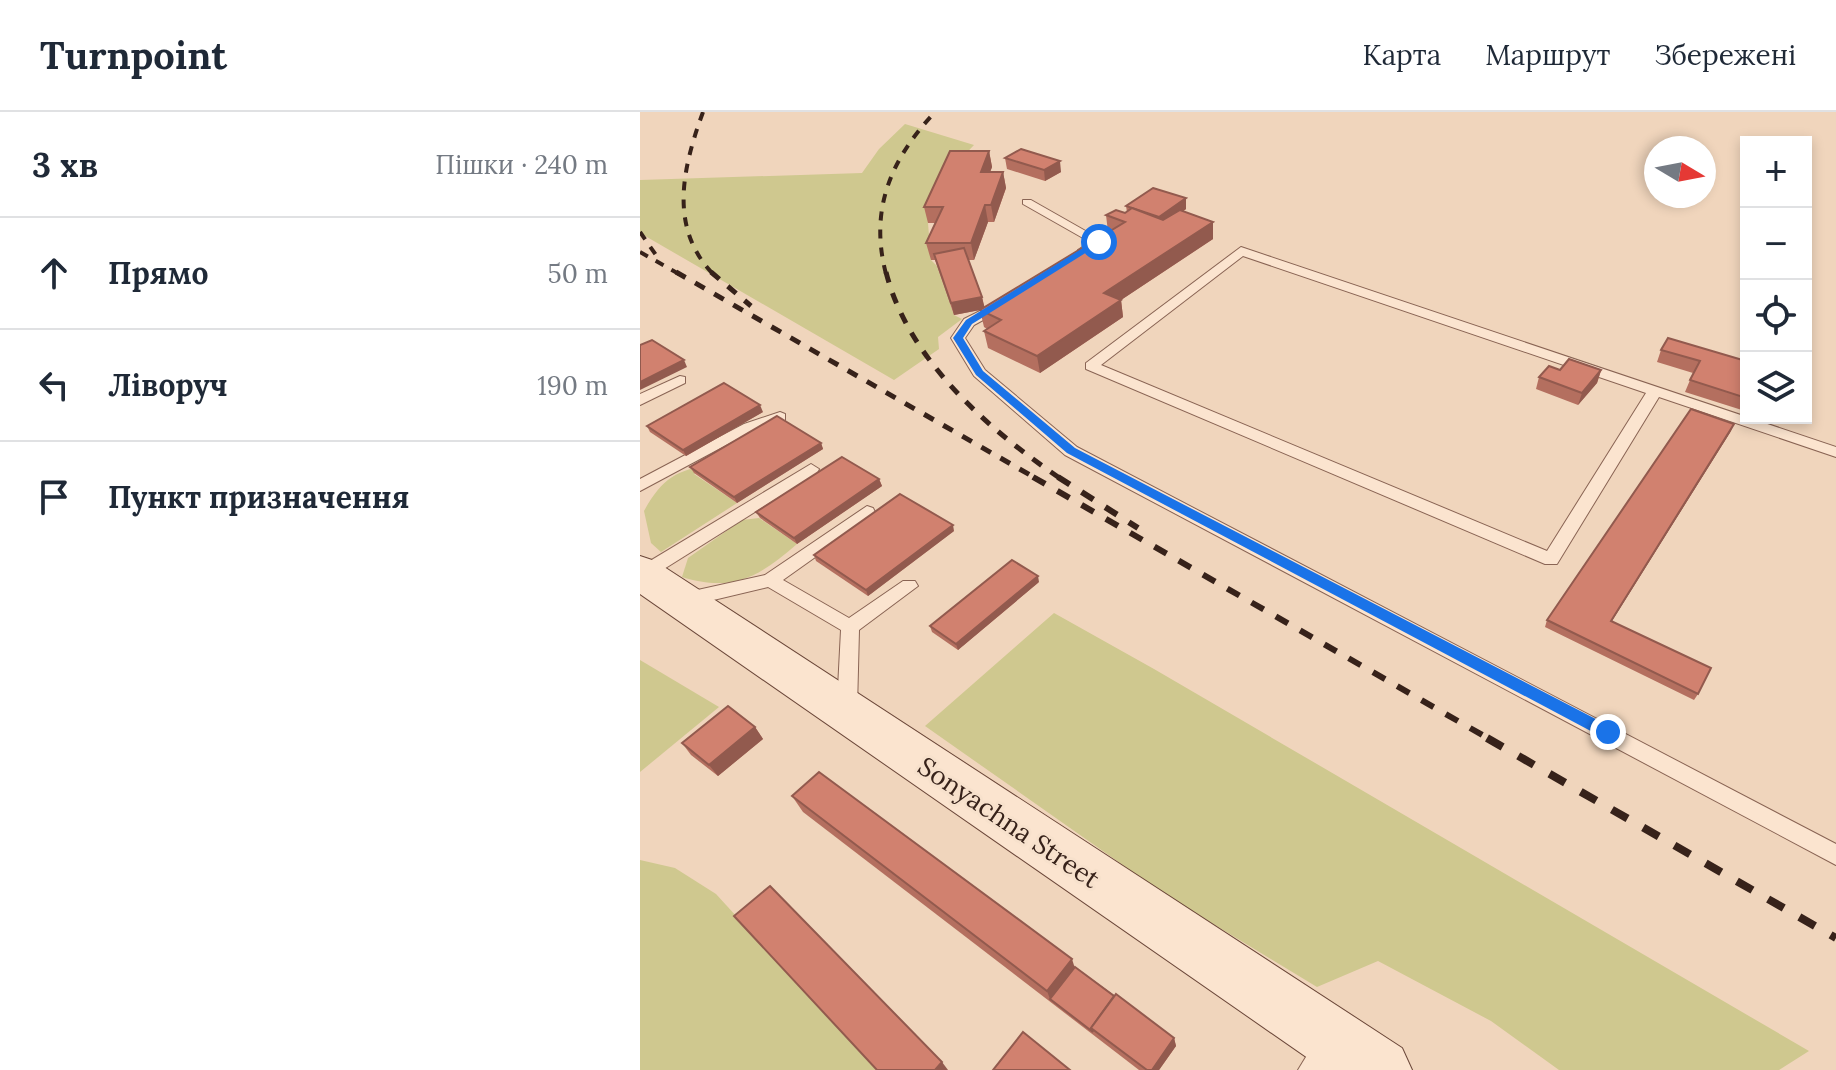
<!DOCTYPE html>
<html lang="uk">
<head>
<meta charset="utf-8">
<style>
  body { margin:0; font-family:Lora,serif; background:#f6f6f7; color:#1f2937 }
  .controls { position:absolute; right:24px; top:24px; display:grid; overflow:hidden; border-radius:0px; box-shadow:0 4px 12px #0003 }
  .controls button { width:72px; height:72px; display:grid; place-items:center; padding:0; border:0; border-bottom:2px solid #e0e1e3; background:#fff; color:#1f2937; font:40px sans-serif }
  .compass { position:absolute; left:1004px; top:24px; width:72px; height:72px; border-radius:50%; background:#fff; box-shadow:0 4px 12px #0003; rotate:100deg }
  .stop { position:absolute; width:24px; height:24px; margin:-18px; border:6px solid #1a73e8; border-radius:50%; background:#fff }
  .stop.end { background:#1a73e8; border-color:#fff; box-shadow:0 2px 8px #0008 }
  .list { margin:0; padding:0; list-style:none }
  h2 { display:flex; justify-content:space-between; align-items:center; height:104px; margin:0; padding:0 32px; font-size:34px }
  h2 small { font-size:26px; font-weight:400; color:#747a83 }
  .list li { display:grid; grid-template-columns:52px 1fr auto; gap:24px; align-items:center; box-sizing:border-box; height:112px; padding:0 32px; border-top:2px solid #e0e1e3 }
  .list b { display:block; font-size:30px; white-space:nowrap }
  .list em { font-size:26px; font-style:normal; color:#747a83 }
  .icon { flex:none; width:44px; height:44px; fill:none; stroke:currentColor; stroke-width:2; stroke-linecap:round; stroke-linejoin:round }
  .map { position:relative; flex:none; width:1196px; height:958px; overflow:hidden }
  header { display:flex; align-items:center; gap:48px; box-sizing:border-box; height:112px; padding:0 40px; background:#fff; border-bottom:2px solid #e0e1e3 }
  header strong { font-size:38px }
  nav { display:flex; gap:44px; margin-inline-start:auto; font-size:28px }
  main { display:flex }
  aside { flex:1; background:#fff }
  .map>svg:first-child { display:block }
</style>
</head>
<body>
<header>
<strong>Turnpoint</strong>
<nav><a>Карта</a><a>Маршрут</a><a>Збережені</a></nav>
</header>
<main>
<aside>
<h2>3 хв<small>Пішки · 240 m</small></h2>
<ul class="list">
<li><svg class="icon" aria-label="ahead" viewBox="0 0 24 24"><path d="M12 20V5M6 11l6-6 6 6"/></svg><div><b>Прямо</b></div><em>50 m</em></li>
<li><svg class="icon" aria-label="left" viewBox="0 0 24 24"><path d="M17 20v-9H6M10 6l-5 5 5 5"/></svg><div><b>Ліворуч</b></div><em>190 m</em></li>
<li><svg class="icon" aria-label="arrive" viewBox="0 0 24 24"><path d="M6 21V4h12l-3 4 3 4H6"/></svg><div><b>Пункт призначення</b></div></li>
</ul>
</aside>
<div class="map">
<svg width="1196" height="958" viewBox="0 0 1196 958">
  <rect width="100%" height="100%" fill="#f0d5bc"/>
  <g fill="#cfc88f">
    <polygon points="265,12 334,33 313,55 288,111 291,148 297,154 314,203 322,207 298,225 299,237 254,268 0,121 0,68 222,61 239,37"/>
    <path d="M72,351L54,362L97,391L21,440L11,431L4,399C23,365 35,360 72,351Z"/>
    <path d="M119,406L157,432C120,464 93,481 42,465L48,446L102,408Z"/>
    <polygon points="414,501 514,557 1169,939 1139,958 919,958 851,909 738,849 677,875 524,782 285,614"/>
    <polygon points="0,548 79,595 0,660"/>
    <polygon points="0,748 35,756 76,782 237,958 0,958"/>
  </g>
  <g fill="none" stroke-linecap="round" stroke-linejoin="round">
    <defs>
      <g id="lane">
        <polygon points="383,88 391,88 465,130 446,144 438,144 438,138 450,130 383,92"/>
        <path d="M601,135L1196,335V345L1019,285L917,452H905L446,257V251ZM603,144L1006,281L907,439L461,253Z"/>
        <polygon points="360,189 367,193 365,196 334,213 325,226 345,258 437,335 1196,732 1196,753 425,343 334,264 311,226 324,207"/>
        <polygon points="40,264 45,265 45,271 0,293 0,282"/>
        <polygon points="140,300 145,302 145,308 114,318 0,379 0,367 104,312"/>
        <polygon points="171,352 179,357 177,361 8,467 0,468 0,455"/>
        <polygon points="227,394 233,396 235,400 233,404 143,468 209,506 263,469 275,469 278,474 219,518 217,596 214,602 207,604 200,602 197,596 201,518 128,475 44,495 38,493 35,488 38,483 44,481 125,463"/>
        <polygon points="689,918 698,922 702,931 686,958 658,958 680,922"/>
      </g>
      <polygon id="secondary" points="0,444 15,449 762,936 772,958 685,958 0,482"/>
    </defs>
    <use href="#lane" stroke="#896454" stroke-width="2"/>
    <use href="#secondary" stroke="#6a4638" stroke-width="2"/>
    <use href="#lane" fill="#fbe4cf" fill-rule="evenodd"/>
    <use href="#secondary" fill="#fbe4cf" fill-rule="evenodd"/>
    <g stroke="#37221a" stroke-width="4" stroke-dasharray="9 9" stroke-linecap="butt">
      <path d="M63,0C43,55 28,115 73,162"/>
      <polyline points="0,120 18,146"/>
      <polyline points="0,140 39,162"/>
      <path d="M246,162C229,97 251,47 295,0"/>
    </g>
    <g stroke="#37221a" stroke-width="5" stroke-dasharray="11 11" stroke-linecap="butt">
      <polyline points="36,160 397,367"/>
      <polyline points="71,160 111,194"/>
      <path d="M246,160C268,248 349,318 421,367"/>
    </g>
    <g stroke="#37221a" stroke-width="6" stroke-dasharray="14 14" stroke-linecap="butt">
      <polyline points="393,365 851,628"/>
      <polyline points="418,365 498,416"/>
    </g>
    <polyline stroke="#37221a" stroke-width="8" stroke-dasharray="18 18" stroke-linecap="butt" points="847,626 1196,826"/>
  </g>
  <g fill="#b46f5f">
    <polygon points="349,39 352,55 350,60 363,60 366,76 354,110 348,110 334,148 328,148 342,185 344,195 468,120 466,103 485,101 487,100 486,94 546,97 543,99 573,127 481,188 483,205 400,261 348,236 344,219 347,217 344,215 340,198 314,203 295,148 291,148 286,131 296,111 288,111 284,95"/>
    <polygon points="365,46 421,60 405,69 367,57"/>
    <polygon points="1021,238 1106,249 1106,297 1105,299 1045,280 1053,261 1017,250"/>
    <polygon points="920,258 961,259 957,271 938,293 896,277 899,265"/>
    <polygon points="123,300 46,344 10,320 7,314"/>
    <polygon points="1091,319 972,509 1058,582 1054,588 905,515 907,508"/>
    <polygon points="181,331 183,337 97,391 54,361 50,355"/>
    <polygon points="239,367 242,374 157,432 120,406 116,400"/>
    <polygon points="314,419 228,484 176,449 174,443"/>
    <polygon points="399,470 318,538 292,520 290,514"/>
    <polygon points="115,615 123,627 78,664 51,643 42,631"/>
    <polygon points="152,684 435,855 534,926 536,934 519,958 499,958 163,700"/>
  </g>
  <g fill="#925a4e">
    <polygon points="349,39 352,55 344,76 341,60"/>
    <polygon points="420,49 421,60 405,69 404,58"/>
    <polygon points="363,60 366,76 354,110 351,93"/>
    <polygon points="546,86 546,97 520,116 519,105"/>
    <polygon points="345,93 348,110 334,148 331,131"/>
    <polygon points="573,110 573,127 481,188 483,205 400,261 397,244 464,181"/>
    <polygon points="342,185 345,197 314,203 311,191"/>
    <polygon points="44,248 47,255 0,278 0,270"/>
    <polygon points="961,258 957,271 938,293 942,281"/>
    <polygon points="120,293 123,300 46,344 43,338"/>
    <polygon points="1094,312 1091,319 968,515 971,509"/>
    <polygon points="181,331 183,337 97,391 94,385"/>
    <polygon points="239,367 242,374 157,432 154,426"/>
    <polygon points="313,413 314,419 228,484 226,478"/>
    <polygon points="398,464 399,470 318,538 316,532"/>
    <polygon points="115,615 123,627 78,664 69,653"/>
    <polygon points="432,847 436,860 410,887 407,879"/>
    <polygon points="534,926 536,934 519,958 512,958"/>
    <polygon points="302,950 308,958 295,958"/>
  </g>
  <g fill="#d1816f" stroke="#925a4e" stroke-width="2">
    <polygon points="381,37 420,49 404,58 365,46"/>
    <polygon points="310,39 349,39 341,60 363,60 351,93 345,93 331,131 286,131 303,95 284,95"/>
    <polygon points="513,76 546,86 519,105 486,94"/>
    <polygon points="492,96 523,108 540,98 573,110 464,181 481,188 397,244 344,219 361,208 340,198 485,110 466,103 476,98 485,101"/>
    <polygon points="324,136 342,185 311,191 294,142"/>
    <polygon points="1028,226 1106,249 1106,286 1050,268 1060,249 1021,238"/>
    <polygon points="12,228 44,248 0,270 0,233"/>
    <polygon points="929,247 961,258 942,281 899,265 909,254 920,258"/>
    <polygon points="84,271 120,293 43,338 7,314"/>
    <polygon points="1051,297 1094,312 971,509 1071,556 1058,582 907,508"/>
    <polygon points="137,304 181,331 94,385 50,355"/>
    <polygon points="202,345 239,367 154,426 116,400"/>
    <polygon points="260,382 313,413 226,478 174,443"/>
    <polygon points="372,448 398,464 316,532 290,514"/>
    <polygon points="88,594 115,615 69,653 42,631"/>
    <polygon points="179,660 432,847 407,879 152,684"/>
    <polygon points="130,774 302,950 295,958 237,958 94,804"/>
    <polygon points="435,855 474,884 451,916 453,920 410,887"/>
    <polygon points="476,882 534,926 512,958 507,958 451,916"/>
    <polygon points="383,920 430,958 353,958"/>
  </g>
  <polygon fill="#1a73e8" points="456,128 463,130 332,212 323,226 343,259 435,336 973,616 973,625 962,625 427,341 336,263 313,226 326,208"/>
  <g text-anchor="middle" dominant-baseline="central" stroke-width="6" stroke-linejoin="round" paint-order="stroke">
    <g font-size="26" fill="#37221a" stroke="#f7e1cc">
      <text transform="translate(369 710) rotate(34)">Sonyachna Street</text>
    </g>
  </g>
</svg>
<div class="controls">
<button>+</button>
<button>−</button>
<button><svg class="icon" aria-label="locate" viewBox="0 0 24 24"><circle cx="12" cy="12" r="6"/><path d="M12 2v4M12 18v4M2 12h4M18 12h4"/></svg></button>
<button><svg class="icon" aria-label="layers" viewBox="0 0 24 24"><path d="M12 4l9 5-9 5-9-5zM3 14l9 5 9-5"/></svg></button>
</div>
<svg class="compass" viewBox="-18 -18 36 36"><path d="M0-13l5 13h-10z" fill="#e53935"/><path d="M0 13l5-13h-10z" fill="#747a83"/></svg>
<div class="stop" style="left:459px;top:130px"></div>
<div class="stop end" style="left:968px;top:620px"></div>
</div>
</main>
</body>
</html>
